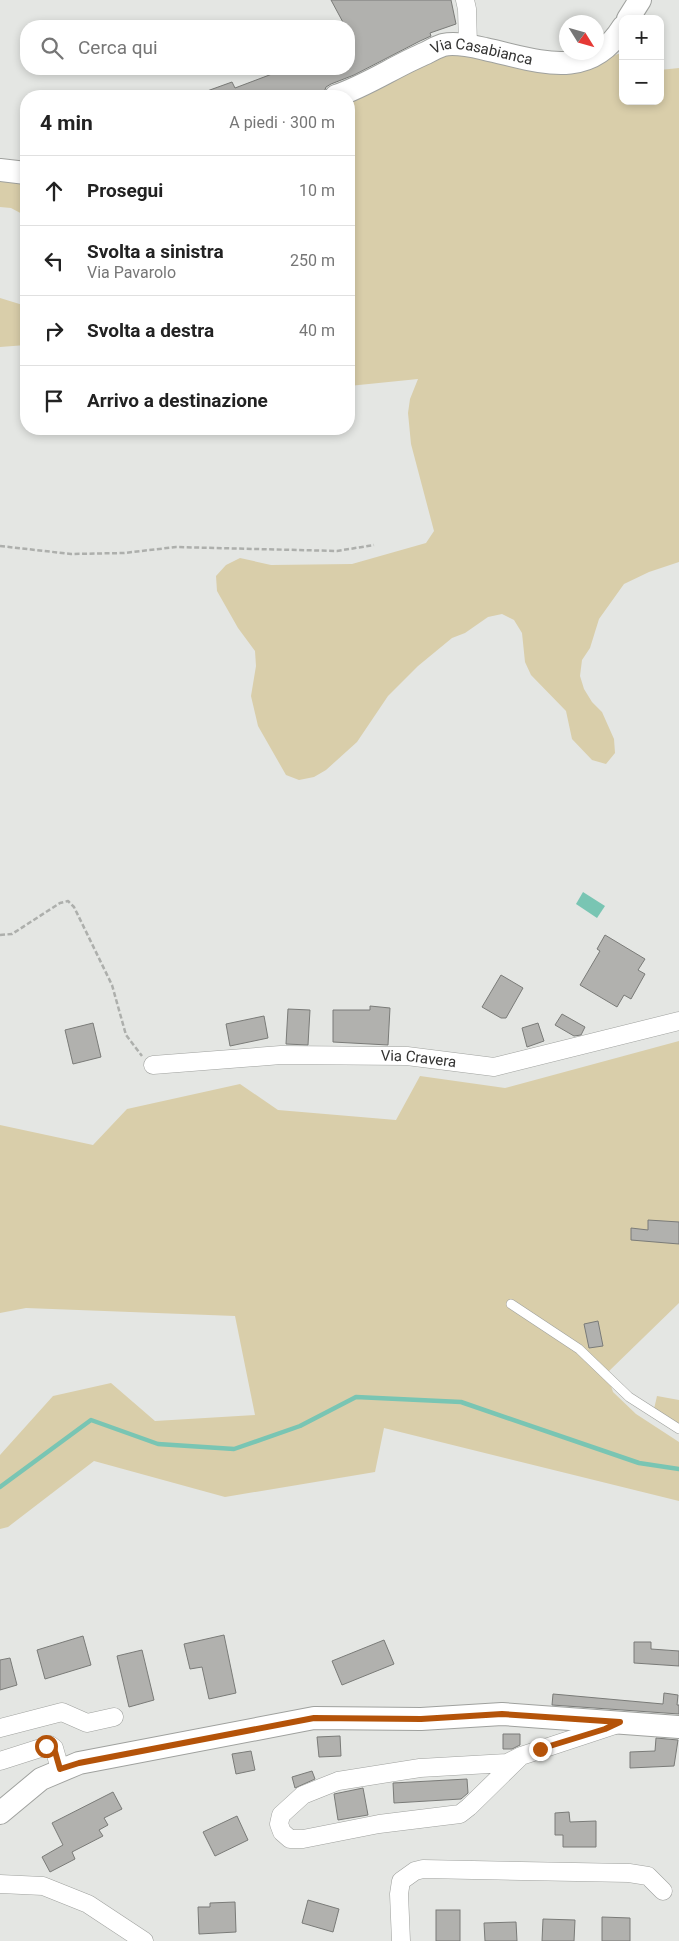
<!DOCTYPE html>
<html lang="it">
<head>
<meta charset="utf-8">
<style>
  body { margin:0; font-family:Roboto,sans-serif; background:#f2f2f2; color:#222 }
  .controls { position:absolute; right:15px; top:15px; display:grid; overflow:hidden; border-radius:10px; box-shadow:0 2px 8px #0003 }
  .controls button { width:45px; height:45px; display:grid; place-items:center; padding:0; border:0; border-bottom:1px solid #e0e0e0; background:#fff; color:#222; font:25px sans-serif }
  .compass { position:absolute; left:559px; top:15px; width:45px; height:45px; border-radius:50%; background:#fff; box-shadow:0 2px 8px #0003; rotate:127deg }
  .stop { position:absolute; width:15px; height:15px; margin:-11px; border:4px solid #b45309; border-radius:50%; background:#fff }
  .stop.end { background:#b45309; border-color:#fff; box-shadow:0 1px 5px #0008 }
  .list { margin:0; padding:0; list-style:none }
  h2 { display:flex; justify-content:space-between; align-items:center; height:65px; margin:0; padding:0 20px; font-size:21px }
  h2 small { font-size:16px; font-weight:400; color:#767676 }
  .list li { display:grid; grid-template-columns:32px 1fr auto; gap:15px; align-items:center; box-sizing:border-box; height:70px; padding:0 20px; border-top:1px solid #e0e0e0 }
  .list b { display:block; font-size:19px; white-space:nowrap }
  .list p { margin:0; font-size:16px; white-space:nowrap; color:#767676 }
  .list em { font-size:16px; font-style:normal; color:#767676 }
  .icon { flex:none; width:28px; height:28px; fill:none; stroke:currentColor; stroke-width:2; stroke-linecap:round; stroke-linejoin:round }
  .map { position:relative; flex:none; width:679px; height:1941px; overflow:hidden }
  .search { position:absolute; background:#fff; box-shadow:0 2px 8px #0003; left:20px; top:20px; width:335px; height:55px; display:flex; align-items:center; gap:12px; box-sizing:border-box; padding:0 18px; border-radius:20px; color:#767676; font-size:19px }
  .panel { position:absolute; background:#fff; box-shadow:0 2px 8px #0003; left:20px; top:90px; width:335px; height:345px; border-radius:20px }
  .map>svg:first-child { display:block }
</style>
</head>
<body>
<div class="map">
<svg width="679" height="1941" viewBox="0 0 679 1941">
  <rect width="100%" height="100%" fill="#e4e6e3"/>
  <g fill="#d9ceaa">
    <polygon points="438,54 598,62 618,54 623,54 623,101 660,101 660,70 679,68 679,562 649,572 624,584 599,619 590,648 582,660 580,676 584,689 592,702 602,712 614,739 615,753 606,764 592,760 572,739 566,711 531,675 525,662 522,633 514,620 502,614 488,617 465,633 452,638 418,666 388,696 357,742 326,770 314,777 299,780 286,775 258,726 251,696 256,666 255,651 238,628 217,591 216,576 226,565 240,558 271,565 352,564 426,543 434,531 411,444 408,413 410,399 418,379 349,386 349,100"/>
    <polygon points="0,178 26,179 26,216 11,208 0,207"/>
    <polygon points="0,298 26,306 26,345 0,347"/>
    <polygon points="679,1041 679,1303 607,1373 613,1392 636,1414 679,1442 679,1501 384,1428 375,1472 225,1497 94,1461 8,1527 0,1529 0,1455 53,1396 111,1383 155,1421 255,1415 235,1316 26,1308 0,1313 0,1125 93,1145 127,1109 240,1084 278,1110 396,1120 420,1076 505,1088"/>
    <polygon points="657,1396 679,1400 679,1424 654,1409"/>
  </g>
  <polygon fill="#79c5b3" points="583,892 605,906 597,918 576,904"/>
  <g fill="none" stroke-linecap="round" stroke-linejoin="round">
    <polyline stroke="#79c5b3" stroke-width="4.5" points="0,1487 91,1420 158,1444 234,1449 300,1426 356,1397 461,1402 639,1463 679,1469"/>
  </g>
  <g fill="#b1b1ae" stroke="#7a7b78">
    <polygon points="331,0 451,0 456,24 430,33 431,36 420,41 354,75 331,84 326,87 323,95 321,96 196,96 196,95 232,82 235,88 272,74 270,69 349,69 349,26 345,26"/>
    <polygon points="605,935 645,959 638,970 645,974 631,999 624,995 617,1007 580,985 600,951 597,949"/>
    <polygon points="501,975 523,988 506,1018 501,1018 482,1007"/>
    <polygon points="370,1006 390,1008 388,1045 333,1042 333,1010 370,1010"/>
    <polygon points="288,1009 310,1010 308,1045 286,1044"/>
    <polygon points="562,1014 585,1027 581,1035 574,1036 555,1025"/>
    <polygon points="264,1016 268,1038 230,1046 226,1024"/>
    <polygon points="93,1023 101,1057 73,1064 65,1030"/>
    <polygon points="538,1023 544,1041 527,1047 522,1028"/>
    <polygon points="648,1220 679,1222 679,1244 631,1240 631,1228 648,1230"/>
    <polygon points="598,1321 603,1346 589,1348 584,1324"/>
    <polygon points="224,1635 236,1693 209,1699 202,1667 190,1669 184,1644"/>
    <polygon points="83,1636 91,1665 45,1679 37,1650"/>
    <polygon points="384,1640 394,1664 342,1685 332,1661"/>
    <polygon points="634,1642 651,1642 651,1649 679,1651 679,1666 634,1663"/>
    <polygon points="142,1650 154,1700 129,1707 117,1656"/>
    <polygon points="10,1658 17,1685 0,1690 0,1660"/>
    <polygon points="664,1693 678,1695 677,1705 679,1705 679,1714 552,1705 553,1694 663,1704"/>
    <polygon points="503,1734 520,1734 520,1745 512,1749 503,1749"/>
    <polygon points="340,1736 341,1756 319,1757 317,1737"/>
    <polygon points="656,1738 678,1740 674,1766 630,1768 630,1752 655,1751"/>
    <polygon points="251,1751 255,1770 236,1774 232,1754"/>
    <polygon points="312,1771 315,1779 295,1788 292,1777"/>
    <polygon points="467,1779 468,1793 461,1799 394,1803 393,1783"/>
    <polygon points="363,1788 368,1815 338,1820 334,1794"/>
    <polygon points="113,1792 122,1809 104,1818 108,1825 99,1830 103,1836 72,1852 75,1859 50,1872 42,1857 63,1845 52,1823"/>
    <polygon points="569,1812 570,1822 596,1821 596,1847 563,1847 563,1835 555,1835 555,1813"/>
    <polygon points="237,1816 248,1840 215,1856 203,1832"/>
    <polygon points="308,1900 339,1909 333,1932 302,1923"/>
    <polygon points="235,1902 236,1932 199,1934 198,1907 210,1907 210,1903"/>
    <rect x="436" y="1910" width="24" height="31"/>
    <polygon points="602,1917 630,1918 630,1941 602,1941"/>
    <polygon points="543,1919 575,1920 574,1941 542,1941"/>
    <polygon points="516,1922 517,1941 485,1941 484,1923"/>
  </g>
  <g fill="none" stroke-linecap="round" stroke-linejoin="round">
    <defs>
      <polyline id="service" points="511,1304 579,1349 629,1397 679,1429"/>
      <g id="minor">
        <polyline points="465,0 467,9 468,45"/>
        <path id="s1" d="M153,1065L281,1055L407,1056L494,1067L679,1021"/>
        <polyline points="0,1728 62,1712 87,1723 114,1717"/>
        <polyline points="521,1756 507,1763 420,1768 338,1781 303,1795 281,1815 279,1824 282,1832 290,1839 303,1839 379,1824 460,1814 469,1807 521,1756 618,1724"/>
        <polyline points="0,1761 50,1745 54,1748 60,1769"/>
        <polyline points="0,1884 43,1886 88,1904 144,1941"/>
        <polyline points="401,1941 399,1894 401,1881 415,1871 423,1869 629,1873 648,1876 663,1891"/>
      </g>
      <g id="tertiary">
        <polyline points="628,19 640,0"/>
        <path id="s2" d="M336,96C368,85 395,66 426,53C431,50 437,47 443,45C456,42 472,46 485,49C537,60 588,83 623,27"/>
        <polyline points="0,170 26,173"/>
        <polyline points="0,1813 41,1779 79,1763 314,1718 421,1719 502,1714 679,1727"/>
      </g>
    </defs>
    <use href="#service" stroke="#9fa19e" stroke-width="10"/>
    <use href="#minor" stroke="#9fa19e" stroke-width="19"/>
    <use href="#tertiary" stroke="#9fa19e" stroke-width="24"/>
    <g stroke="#adafac" stroke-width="2.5" stroke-dasharray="5 2.5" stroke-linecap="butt">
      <polyline points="0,546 71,554 124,553 176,547 337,551 374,545"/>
      <polyline points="0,935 12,934 60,903 68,901 74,907 112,985 126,1035 142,1056"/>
    </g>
    <use href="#service" stroke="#fff" stroke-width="9"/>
    <use href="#minor" stroke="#fff" stroke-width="18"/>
    <use href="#tertiary" stroke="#fff" stroke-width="22"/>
  </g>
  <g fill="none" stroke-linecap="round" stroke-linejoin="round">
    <polyline stroke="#b45309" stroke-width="6" points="46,1746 50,1745 54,1748 60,1769 79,1763 314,1718 421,1719 502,1714 620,1722 605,1729 540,1749"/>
  </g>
  <g text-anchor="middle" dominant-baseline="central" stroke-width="4" stroke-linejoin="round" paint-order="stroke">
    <g font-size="15" fill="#333332" stroke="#e4e6e3">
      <text stroke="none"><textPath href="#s2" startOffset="158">Via Casabianca</textPath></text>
      <text stroke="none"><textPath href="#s1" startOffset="266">Via Cravera</textPath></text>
    </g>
  </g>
</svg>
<div class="controls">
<button>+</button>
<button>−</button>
</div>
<svg class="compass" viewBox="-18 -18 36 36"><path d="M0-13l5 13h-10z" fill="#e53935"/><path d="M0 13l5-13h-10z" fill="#767676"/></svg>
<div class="stop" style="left:46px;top:1746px"></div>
<div class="stop end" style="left:540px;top:1749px"></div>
<div class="search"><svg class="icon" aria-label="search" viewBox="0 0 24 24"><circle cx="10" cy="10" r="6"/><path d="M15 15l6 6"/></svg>Cerca qui</div>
<section class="panel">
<h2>4 min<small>A piedi · 300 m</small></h2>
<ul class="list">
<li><svg class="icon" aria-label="ahead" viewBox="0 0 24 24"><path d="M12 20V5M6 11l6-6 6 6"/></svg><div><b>Prosegui</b></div><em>10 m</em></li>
<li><svg class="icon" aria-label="left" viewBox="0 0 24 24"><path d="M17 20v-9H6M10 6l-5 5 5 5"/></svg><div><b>Svolta a sinistra</b><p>Via Pavarolo</p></div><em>250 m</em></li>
<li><svg class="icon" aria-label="right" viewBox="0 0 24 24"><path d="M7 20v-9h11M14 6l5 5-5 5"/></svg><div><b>Svolta a destra</b></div><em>40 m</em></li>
<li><svg class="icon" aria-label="arrive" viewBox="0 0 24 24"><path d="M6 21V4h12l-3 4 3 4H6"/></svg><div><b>Arrivo a destinazione</b></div></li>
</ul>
</section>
</div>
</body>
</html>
